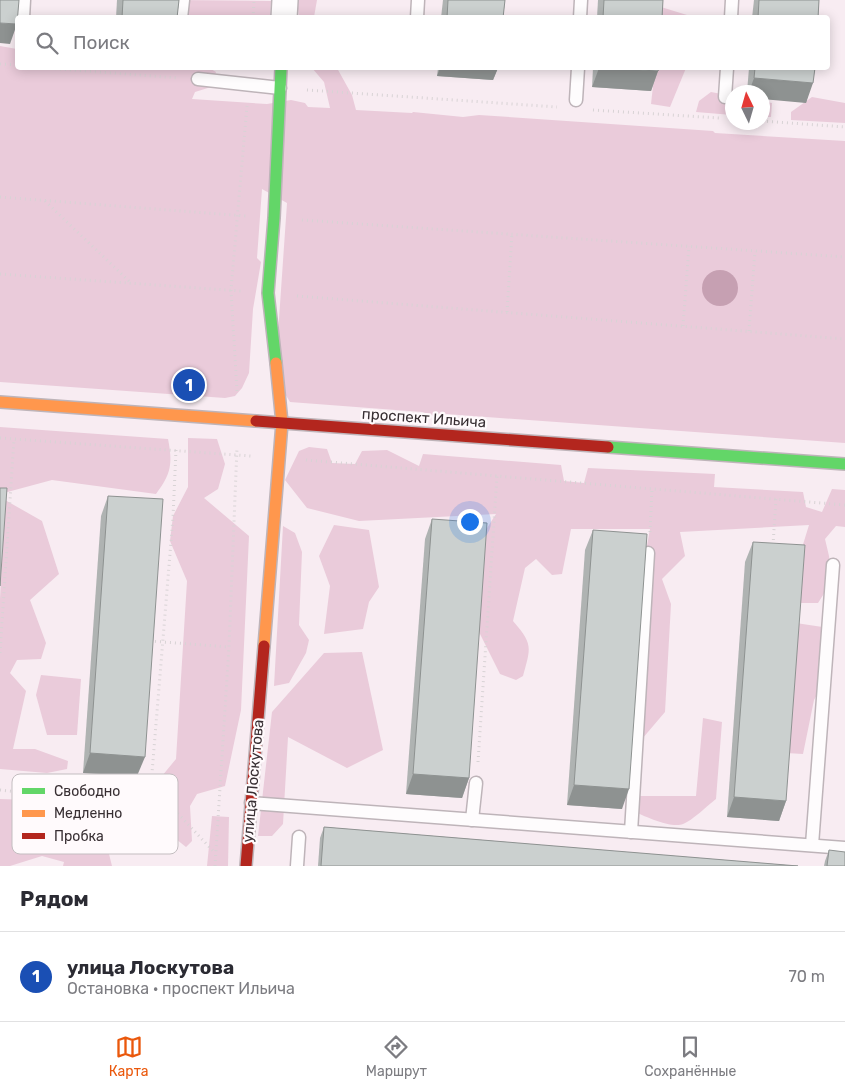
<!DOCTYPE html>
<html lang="ru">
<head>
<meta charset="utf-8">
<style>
  body { margin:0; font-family:Rubik,sans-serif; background:#f2f2f3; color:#2b2b33 }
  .compass { position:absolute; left:725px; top:85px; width:45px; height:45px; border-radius:50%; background:#fff; box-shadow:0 2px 12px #0003; rotate:355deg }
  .you { position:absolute; left:469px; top:521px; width:18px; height:18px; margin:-12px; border:4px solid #fff; border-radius:50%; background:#1a73e8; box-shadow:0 0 0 8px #1a73e833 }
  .badge { display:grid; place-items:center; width:32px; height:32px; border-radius:50%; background:#ea580c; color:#fff; font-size:16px; font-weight:700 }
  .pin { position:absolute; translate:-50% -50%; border:2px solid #fff; box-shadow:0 1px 5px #0006 }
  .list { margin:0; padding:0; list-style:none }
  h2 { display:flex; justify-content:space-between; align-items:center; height:65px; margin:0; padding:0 20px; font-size:21px }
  h2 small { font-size:16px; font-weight:400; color:#7c7c81 }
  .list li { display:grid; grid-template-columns:32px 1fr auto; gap:15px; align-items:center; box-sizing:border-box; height:90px; padding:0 20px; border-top:1px solid #e1e1e2 }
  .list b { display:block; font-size:19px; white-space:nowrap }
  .list p { margin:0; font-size:16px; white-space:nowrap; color:#7c7c81 }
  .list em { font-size:16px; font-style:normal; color:#7c7c81 }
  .icon { flex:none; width:28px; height:28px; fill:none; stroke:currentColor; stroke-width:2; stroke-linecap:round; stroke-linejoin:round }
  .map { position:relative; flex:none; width:845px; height:866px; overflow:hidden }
  .search { position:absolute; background:#fff; box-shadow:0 2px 12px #0003; left:15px; right:15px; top:15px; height:55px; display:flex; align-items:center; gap:12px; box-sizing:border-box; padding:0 18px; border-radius:5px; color:#7c7c81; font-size:19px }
  .sheet { height:155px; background:#fff }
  nav { display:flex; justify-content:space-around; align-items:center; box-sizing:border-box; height:70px; border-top:1px solid #e1e1e2; background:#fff; font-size:14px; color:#7c7c81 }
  nav a { display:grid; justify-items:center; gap:2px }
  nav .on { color:#ea580c }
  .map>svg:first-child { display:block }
</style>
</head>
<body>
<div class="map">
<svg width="845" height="866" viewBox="0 0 845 866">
  <rect width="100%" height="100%" fill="#f8ecf2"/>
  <g fill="#eacbda">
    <polygon points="175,0 271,1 270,17 173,18"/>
    <polygon points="297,0 317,0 314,17 299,17"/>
    <polygon points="661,7 687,15 687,17 660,18"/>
    <polygon points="0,46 17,49 18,68 209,68 216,72 211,87 195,92 192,99 267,104 291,100 305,103 308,107 330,108 324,82 312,68 337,68 352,95 356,110 412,113 413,112 463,117 479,115 713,131 715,133 845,141 845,443 446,414 439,418 422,412 290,402 275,377 287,203 262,189 257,258 261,262 253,309 249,373 242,388 235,396 225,398 0,382"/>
    <polygon points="655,68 686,68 670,107 651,104"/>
    <polygon points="711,92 732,96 732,115 696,112 699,101"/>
    <polygon points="812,97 845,103 845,123 791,120 791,112"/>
    <polygon points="762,101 772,103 771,117 763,117"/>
    <path d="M0,427L168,439C173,464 171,474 156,494L52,480L0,494Z"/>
    <polygon points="188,438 217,439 225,464 218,489 204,498 249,536 241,710 225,786 197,794 190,806 192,841 186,847 156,823 162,776 176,759 187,581 170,541 173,516 188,487"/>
    <path d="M309,447L327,449L332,463L355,464L362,451L387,450L419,466L423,454L561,465L564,481L584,483L588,468L715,474L714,487L803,492L806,507L822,512L832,489L845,490V527L836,526L825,539L829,556L832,581L818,603H798L801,551L809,525L680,532L685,556L662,579L671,604L665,712L642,739L644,562L650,529H571L562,574L552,575L536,559L525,568L513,621C533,644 531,647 523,676L516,680L500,674L478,630L482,536L496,514L359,521L307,508L285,480L299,451Z"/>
    <polygon points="5,500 42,521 59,574 30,600 46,643 41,659 17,660 10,673 26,691 13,749 35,749 68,761 67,769 47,773 0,769 0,599"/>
    <polygon points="334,525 369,530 379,587 369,602 363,629 324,634 330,586 319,556"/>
    <polygon points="283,526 295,533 302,552 299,625 309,640 306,653 289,683 274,686"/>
    <polygon points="796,623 829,628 829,673 814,700 803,754 786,753"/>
    <polygon points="362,652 383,750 347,768 288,737 283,824 272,836 258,836 272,712 324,653"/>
    <polygon points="41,675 81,679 77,735 47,735 36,695"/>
    <path d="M703,718L722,722L716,799C708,805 692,821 683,824C672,829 644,816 633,811L640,796H696Z"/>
    <polygon points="0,799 96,802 112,866 63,866 64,862 42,856 10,866 0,866"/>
    <polygon points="212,816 229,817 228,866 207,866"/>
  </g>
  <circle fill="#c6a0b2" cx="720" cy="288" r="18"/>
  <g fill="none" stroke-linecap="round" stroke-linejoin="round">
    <defs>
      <g id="lane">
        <polyline points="23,18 24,0"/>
        <polyline points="181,18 183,0"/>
        <polyline points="417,18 418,0"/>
        <polyline points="580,18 581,0"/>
        <polyline points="731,18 732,0"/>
        <polyline points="198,79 280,88"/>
        <polyline points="725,97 727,68"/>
        <polyline points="576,100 578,68"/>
        <polyline points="251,803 845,848"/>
        <polyline points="472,820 476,783"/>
        <polyline points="631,832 648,553"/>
        <polyline points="812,845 833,565"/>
        <polyline points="297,866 299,837"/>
      </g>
      <polyline id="street" points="284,18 285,0"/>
      <g id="fast">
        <polyline points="276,363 268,293 274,218 281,68"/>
        <polyline points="608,447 845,464"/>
      </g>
      <g id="slow">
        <polyline points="0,402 256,421"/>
        <polyline points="264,646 282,423 276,363"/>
      </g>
      <g id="jam">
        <polyline points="256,421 608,447"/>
        <polyline points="246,866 264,646"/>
      </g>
    </defs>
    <use href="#lane" stroke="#beb4b9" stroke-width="15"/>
    <use href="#street" stroke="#beb4b9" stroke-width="28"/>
    <use href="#fast" stroke="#beb4b9" stroke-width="14"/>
    <use href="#slow" stroke="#beb4b9" stroke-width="14"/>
    <use href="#jam" stroke="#beb4b9" stroke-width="14"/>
    <g stroke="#d8d3d5" stroke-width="3" stroke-dasharray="1 4" stroke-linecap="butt">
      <polyline points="253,18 254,0"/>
      <polyline points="0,64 18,65"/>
      <polyline points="45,68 179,78"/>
      <polyline points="307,90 557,107"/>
      <polyline points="593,110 719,118"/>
      <polyline points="762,121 845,127"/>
      <polyline points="0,197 246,216"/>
      <polyline points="45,201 131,283"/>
      <polyline points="302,220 845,257"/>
      <polyline points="0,274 241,291"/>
      <polyline points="297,296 845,339"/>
      <polyline points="507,312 512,234"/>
      <polyline points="683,326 689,246"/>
      <polyline points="749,331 755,251"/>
      <polyline points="237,391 231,290 247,106"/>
      <polyline points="0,438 251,456"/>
      <polyline points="176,450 173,517 151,785 215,853"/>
      <polyline points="306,460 845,505"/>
      <polyline points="650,532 652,489"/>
      <polyline points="773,545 776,499"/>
      <polyline points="150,641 229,647"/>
      <polyline points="0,653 14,439"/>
      <polyline points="478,762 497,476"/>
      <polyline points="0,790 65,797 151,785"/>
      <polyline points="215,866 229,647 237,447"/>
    </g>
    <use href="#lane" stroke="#fefcfd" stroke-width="12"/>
    <use href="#street" stroke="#fefcfd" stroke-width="25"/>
    <use href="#fast" stroke="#63d668" stroke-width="11"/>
    <use href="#slow" stroke="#ff974d" stroke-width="11"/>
    <use href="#jam" stroke="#b3261e" stroke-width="11"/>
  </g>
  <g fill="#afb3b2">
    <polygon points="117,0 179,0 177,18 116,18"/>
    <polygon points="443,0 505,0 503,18 441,18"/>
    <polygon points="598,0 663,0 662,18 597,18"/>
    <polygon points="754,0 819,0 818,18 752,18"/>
    <polygon points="438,68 498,68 493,80 437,76"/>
    <polygon points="593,68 659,68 651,91 592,87"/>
    <polygon points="749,68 815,68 806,103 762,92 747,92"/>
    <polygon points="108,496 137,776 83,773 101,516"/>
    <polygon points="432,519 469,778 462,798 406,794 425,539"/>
    <polygon points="593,530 622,809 567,805 585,550"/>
    <polygon points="753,542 786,801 779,821 727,817 745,562"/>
    <polygon points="324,827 798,866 318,866 320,838"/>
    <polygon points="829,850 845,866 824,866 825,861"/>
  </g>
  <g fill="#8e9291">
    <polygon points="0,23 17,24 10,44 0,43"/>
    <polygon points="440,68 498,68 493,80 437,76"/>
    <polygon points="599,68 658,71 651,91 592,87"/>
    <polygon points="754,78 813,83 806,103 762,99 762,92 749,92"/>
    <polygon points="90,753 145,757 137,776 83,773"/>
    <polygon points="413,774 469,778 462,798 406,794"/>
    <polygon points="574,785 629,789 622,809 567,805"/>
    <polygon points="734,797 786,801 779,821 727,817"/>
  </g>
  <g fill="#cbd0cf" stroke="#8e9291">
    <polygon points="0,0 19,0 17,24 0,23"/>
    <polygon points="123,0 179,0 177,18 122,18"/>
    <polygon points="448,0 505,0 503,18 447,18"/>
    <polygon points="604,0 663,0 662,18 603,18"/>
    <polygon points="759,0 819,0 818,18 758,18"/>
    <polygon points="604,68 659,68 658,71"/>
    <polygon points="755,68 815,68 813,83 754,78"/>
    <polygon points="0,488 7,488 0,586"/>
    <polygon points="108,496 163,499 145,757 90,753"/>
    <polygon points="432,519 487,523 469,778 413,774"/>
    <polygon points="593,530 647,534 629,789 574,785"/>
    <polygon points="753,542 805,545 786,801 734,797"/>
    <polygon points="324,827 798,866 321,866"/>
    <polygon points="829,850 845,852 845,866 827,866"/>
  </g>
  <g text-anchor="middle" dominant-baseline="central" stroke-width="4.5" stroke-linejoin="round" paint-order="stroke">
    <g font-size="15" fill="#382f33" stroke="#fffafc">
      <text transform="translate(424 418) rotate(4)">проспект Ильича</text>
      <text transform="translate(253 781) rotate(-85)">улица Лоскутова</text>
    </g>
  </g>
  <rect x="12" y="774" width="166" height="80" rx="8" fill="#fffafc" stroke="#c3bdc0" stroke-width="1"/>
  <rect x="22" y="788" width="23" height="6" fill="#63d668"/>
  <rect x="22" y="810" width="23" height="7" fill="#ff974d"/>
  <rect x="22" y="833" width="23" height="6" fill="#b3261e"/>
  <g font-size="14" fill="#382f33">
    <text x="54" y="796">Свободно</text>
    <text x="54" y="818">Медленно</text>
    <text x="54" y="841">Пробка</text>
  </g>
</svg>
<svg class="compass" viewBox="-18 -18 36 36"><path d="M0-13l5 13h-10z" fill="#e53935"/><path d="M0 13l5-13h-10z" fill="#7c7c81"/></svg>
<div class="you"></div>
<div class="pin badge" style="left:189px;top:385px;background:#1a4fb4">1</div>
<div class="search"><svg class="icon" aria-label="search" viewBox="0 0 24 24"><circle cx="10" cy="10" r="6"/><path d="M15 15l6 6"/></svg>Поиск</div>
</div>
<section class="sheet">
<h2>Рядом<small></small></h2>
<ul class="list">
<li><span class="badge" style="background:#1a4fb4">1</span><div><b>улица Лоскутова</b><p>Остановка · проспект Ильича</p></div><em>70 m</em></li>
</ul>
</section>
<nav>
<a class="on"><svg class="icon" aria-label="map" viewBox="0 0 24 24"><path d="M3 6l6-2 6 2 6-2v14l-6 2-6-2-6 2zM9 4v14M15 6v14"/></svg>Карта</a>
<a><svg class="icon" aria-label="directions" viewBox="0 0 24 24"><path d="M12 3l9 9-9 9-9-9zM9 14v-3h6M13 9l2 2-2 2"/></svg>Маршрут</a>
<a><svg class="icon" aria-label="saved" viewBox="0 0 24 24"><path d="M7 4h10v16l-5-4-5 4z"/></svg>Сохранённые</a>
</nav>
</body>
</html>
